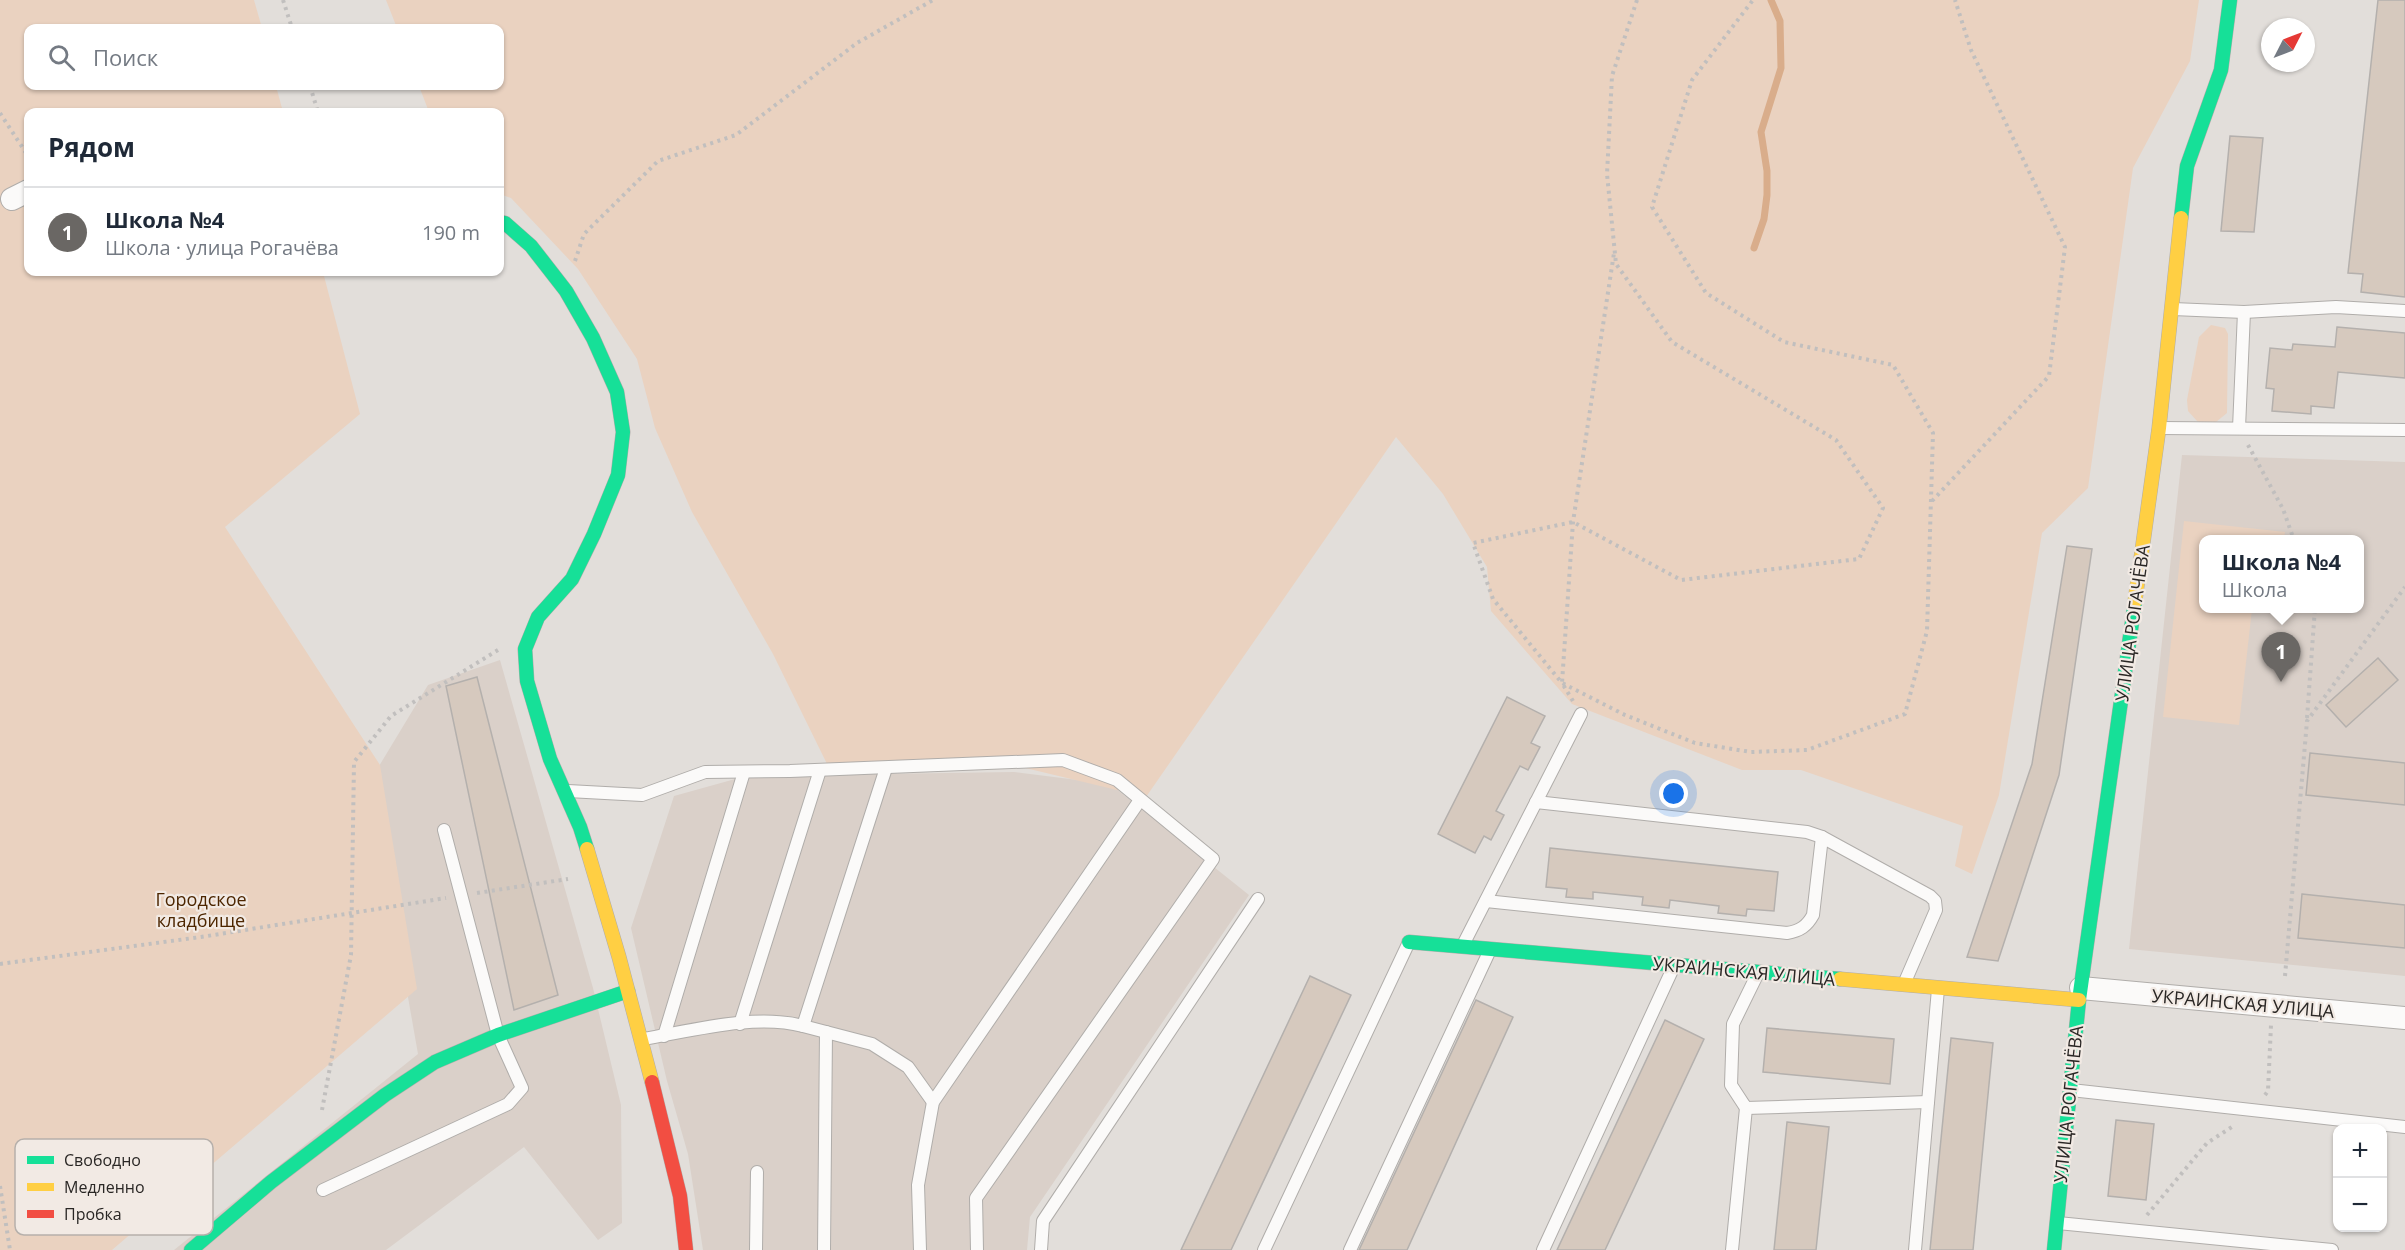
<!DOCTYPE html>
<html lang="ru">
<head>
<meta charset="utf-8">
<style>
  body { margin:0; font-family:"Open Sans",sans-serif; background:#f2f2f3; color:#1f2937 }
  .controls { position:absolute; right:18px; bottom:18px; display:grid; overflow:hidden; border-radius:12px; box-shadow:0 2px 4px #0004 }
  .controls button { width:54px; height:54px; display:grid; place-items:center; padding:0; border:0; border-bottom:2px solid #e0e1e3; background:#fff; color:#1f2937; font:30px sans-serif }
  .compass { position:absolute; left:2261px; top:18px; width:54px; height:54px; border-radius:50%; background:#fff; box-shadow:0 2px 4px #0004; rotate:48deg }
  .you { position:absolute; left:1674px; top:794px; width:21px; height:21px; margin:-15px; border:4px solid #fff; border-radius:50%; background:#1a73e8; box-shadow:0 0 0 9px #1a73e833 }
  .badge { display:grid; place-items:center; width:39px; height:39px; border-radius:50%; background:#6a6764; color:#fff; font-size:20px; font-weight:700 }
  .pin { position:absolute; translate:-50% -50px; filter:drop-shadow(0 2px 3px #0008) }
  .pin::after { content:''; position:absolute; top:32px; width:21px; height:18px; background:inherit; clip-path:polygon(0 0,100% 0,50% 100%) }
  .popup { position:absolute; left:2199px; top:535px; width:165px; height:78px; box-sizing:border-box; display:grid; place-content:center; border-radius:12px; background:#fff; filter:drop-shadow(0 2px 4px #0005); font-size:20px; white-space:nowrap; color:#747a83 }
  .popup b { font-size:22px; color:#1f2937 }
  .popup::after { content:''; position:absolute; left:50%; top:100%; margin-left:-12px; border:12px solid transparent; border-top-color:#fff }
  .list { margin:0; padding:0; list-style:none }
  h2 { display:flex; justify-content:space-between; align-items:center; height:78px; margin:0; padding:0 24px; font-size:26px }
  h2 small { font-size:20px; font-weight:400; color:#747a83 }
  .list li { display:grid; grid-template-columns:39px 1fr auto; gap:18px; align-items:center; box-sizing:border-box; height:90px; padding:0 24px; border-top:2px solid #e0e1e3 }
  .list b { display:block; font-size:22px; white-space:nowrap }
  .list p { margin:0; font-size:20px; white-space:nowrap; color:#747a83 }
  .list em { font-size:20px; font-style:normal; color:#747a83 }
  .icon { flex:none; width:33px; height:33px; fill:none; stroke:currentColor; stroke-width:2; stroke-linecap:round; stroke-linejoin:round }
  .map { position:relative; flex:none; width:2405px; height:1250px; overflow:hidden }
  .search { position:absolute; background:#fff; box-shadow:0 2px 4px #0004; left:24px; top:24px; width:480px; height:66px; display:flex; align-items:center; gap:15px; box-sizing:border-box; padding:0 21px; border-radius:12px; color:#747a83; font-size:22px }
  .panel { position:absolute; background:#fff; box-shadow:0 2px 4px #0004; left:24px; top:108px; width:480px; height:168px; border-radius:12px }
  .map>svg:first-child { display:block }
</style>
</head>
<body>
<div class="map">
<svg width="2405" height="1250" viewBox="0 0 2405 1250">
  <rect width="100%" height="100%" fill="#e2deda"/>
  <g fill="#dad0c9" fill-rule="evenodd">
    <path d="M2182,455L2405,462V976L2129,949ZM2203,540H2359V608H2203Z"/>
    <polygon points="500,660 593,988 621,1105 622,1223 598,1240 524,1147 386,1250 174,1250 418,1054 370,781 428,685"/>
    <polygon points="1014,772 1110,784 1249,895 1030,1217 1027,1250 703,1250 688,1154 667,1081 631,928 674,796 746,776"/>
  </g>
  <g fill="#ead2c0">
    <polygon points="0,0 254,0 262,28 28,28 28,86 276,86 283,112 28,112 28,272 323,272 360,414 225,527 380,765 417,989 112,1250 0,1250"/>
    <polygon points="386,0 2199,0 2190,61 2133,168 2088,488 2042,533 1999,795 1972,874 1955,866 1963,826 1801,770 1742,770 1572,704 1491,611 1487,567 1443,494 1396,437 1146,797 1009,764 919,760 829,768 773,654 692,512 655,428 637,359 578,269 511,198 500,194 500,112 429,112 419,86 500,86 500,28 397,28"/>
    <polygon points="2211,325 2225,328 2228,334 2227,413 2216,422 2198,422 2188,411 2187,400 2199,337"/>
    <polygon points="2184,521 2285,532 2284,539 2203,540 2203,608 2252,609 2239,725 2163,717"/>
  </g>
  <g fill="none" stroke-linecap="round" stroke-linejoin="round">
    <polyline stroke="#d9ad8b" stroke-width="7" points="1754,248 1764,219 1767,195 1767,171 1761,132 1781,68 1780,21 1771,0"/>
  </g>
  <g fill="#d6c9be" stroke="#b4b0ad" stroke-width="1.5">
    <polygon points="2378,0 2405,0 2405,297 2361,292 2363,274 2348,273"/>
    <polygon points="2230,136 2263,138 2254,232 2221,231"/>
    <polygon points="2337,327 2405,333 2405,378 2338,372 2334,408 2311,406 2311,414 2272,411 2274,389 2266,388 2270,348 2292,350 2293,344 2335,347"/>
    <polygon points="2067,546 2092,549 2059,775 1998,961 1967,957 2032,764"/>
    <polygon points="2378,658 2398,680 2346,727 2326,705"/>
    <polygon points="477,677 558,995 514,1010 446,686"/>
    <polygon points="1507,697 1545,716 1531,743 1540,747 1528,770 1520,766 1496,811 1504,815 1491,840 1484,836 1475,853 1438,834"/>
    <polygon points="2310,753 2405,763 2405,805 2306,795"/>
    <polygon points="1550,848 1778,872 1774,911 1747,909 1746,916 1718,913 1719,906 1670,900 1669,908 1642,905 1643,897 1593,892 1593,899 1566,897 1567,889 1546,887"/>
    <polygon points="2302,894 2405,905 2405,948 2298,938"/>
    <polygon points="1310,976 1351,995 1231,1250 1181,1250"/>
    <polygon points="1476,1000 1513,1017 1407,1250 1359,1250"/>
    <polygon points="1665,1020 1704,1039 1605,1250 1557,1250"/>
    <polygon points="1767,1028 1894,1039 1890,1084 1763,1072"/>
    <polygon points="1951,1038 1993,1043 1973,1250 1930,1250"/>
    <polygon points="2116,1120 2154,1124 2146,1200 2108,1196"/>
    <polygon points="1787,1122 1829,1127 1816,1250 1774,1250"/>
  </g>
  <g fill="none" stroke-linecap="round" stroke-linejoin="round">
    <defs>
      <g id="lane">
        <polyline points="2173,309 2244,312 2336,307 2405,311"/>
        <polyline points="2160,428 2405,430"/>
        <polyline points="2239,428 2244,312"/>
        <polyline points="568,791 642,795 705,772 790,771 1063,760 1117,780 1213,859 976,1198 977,1250"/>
        <polyline points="1536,802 1807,832 1822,837 1930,896 1935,901 1936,910 1904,984"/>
        <path d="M1486,901L1787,933C1800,931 1807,926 1813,915L1822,837"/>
        <polyline points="1464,943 1581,714"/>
        <polyline points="1758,973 1733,1024 1731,1085 1746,1108 1928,1102"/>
        <polyline points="740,1024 820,770"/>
        <polyline points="803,1026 872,1044 908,1067 933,1102"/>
        <polyline points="664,1036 744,772"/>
        <path d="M643,1039C691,1031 755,1013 803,1026L886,768"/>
        <polyline points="2071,1090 2405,1127"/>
        <polyline points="323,1190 508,1104 522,1088 498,1035 444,830"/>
        <polyline points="2058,1223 2332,1250"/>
        <polyline points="756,1250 757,1172"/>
        <polyline points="824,1250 826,1032"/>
        <polyline points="920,1250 918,1185 933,1102 1140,800"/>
        <polyline points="1041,1250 1043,1221 1258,899"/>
        <polyline points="1264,1250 1409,942"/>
        <polyline points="1350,1250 1490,950"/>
        <polyline points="1543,1250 1674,966"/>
        <polyline points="1732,1250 1746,1108"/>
        <polyline points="1915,1250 1938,989"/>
      </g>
      <g id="street">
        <polyline points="12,199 28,191"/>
        <polyline points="2081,988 2405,1018"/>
      </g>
      <g id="fast">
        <polyline points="2181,218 2187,166 2221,70 2230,0"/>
        <polyline points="500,222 505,223 531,246 566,291 593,338 617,392 623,432 618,475 594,534 572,579 538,617 525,649 527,681 550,759 580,827 587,849"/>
        <polyline points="1409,942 1840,979"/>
        <polyline points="191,1250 271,1182 385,1095 435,1062 498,1035 628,991"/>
        <polyline points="2054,1250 2079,1000 2135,601"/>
      </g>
      <g id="slow">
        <polyline points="2135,601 2159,428 2181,218"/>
        <polyline points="587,849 619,957 652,1082"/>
        <polyline points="1840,979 2079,1000"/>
      </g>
      <polyline id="jam" points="652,1082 680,1196 686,1250"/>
    </defs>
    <use href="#lane" stroke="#b0adaa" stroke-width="14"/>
    <use href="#street" stroke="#b0adaa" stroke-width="24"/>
    <use href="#fast" stroke="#b0adaa" stroke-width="15"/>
    <use href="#slow" stroke="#b0adaa" stroke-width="15"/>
    <use href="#jam" stroke="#b0adaa" stroke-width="15"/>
    <g stroke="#c1bfbe" stroke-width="4" stroke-dasharray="3 4.5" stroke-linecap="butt">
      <polyline points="283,0 292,28"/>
      <polyline points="1637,0 1612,76 1607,174 1616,264 1672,342 1836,440 1883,508 1859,559 1681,580 1573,522 1473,543 1493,599 1562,683 1625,715 1695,743 1751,752 1807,750 1905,714 1927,631 1933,433 1893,365 1784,342 1706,293 1652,207 1692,80 1753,0"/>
      <polyline points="310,86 318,112"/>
      <polyline points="0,113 28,156"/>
      <polyline points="575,261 584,234 658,161 736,135 857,43 933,0"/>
      <polyline points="2248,445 2283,509 2294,540"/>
      <polyline points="1932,501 2049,376 2065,247 1971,50 1955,0"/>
      <polyline points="1573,701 1562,683 1573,522 1614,253"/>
      <polyline points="2307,718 2315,608"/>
      <polyline points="477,893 568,879"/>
      <polyline points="0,964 201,937 446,898"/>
      <polyline points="2285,976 2307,721 2405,587"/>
      <polyline points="2265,1095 2268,1091 2271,1025"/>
      <polyline points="322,1110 351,955 354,762 391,716 498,650"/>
      <polyline points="0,1186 10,1250"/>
      <polyline points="2147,1215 2207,1143 2235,1125"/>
    </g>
    <use href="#lane" stroke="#fbfaf9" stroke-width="12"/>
    <use href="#street" stroke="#fbfaf9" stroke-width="22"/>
    <use href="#fast" stroke="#16e098" stroke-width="14"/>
    <use href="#slow" stroke="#ffcf43" stroke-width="14"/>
    <use href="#jam" stroke="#f24e42" stroke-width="14"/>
  </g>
  <g text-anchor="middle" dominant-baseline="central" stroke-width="4.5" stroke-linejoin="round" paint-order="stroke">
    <g font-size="18" fill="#2a2725" stroke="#f2eae4">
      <text transform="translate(2132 623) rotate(-82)">УЛИЦА РОГАЧЁВА</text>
      <text transform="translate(1744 971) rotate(5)">УКРАИНСКАЯ УЛИЦА</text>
      <text transform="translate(2243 1003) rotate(5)">УКРАИНСКАЯ УЛИЦА</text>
      <text transform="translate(2068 1104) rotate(-84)">УЛИЦА РОГАЧЁВА</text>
    </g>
    <g font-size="18" fill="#4d2600" stroke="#f2eae4">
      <text x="201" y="899">Городское<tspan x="201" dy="21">кладбище</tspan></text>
    </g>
  </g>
  <rect x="15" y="1139" width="198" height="96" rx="9" fill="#f2eae4" stroke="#b6b0ab" stroke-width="1.5"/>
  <rect x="27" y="1156" width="27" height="8" fill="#16e098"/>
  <rect x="27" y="1183" width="27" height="8" fill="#ffcf43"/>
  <rect x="27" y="1210" width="27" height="8" fill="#f24e42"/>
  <g font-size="16" fill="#2a2725">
    <text x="64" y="1166">Свободно</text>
    <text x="64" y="1193">Медленно</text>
    <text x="64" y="1220">Пробка</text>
  </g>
</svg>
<div class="controls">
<button>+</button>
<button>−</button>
</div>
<svg class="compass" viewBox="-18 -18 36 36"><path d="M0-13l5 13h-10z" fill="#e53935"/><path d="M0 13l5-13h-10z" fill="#747a83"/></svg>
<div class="you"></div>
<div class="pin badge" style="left:2281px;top:682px">1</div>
<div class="popup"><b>Школа №4</b>Школа</div>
<div class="search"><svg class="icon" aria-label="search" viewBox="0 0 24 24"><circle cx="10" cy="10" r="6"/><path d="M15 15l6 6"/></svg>Поиск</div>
<section class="panel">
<h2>Рядом<small></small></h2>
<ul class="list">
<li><span class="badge">1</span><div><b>Школа №4</b><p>Школа · улица Рогачёва</p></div><em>190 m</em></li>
</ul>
</section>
</div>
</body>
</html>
